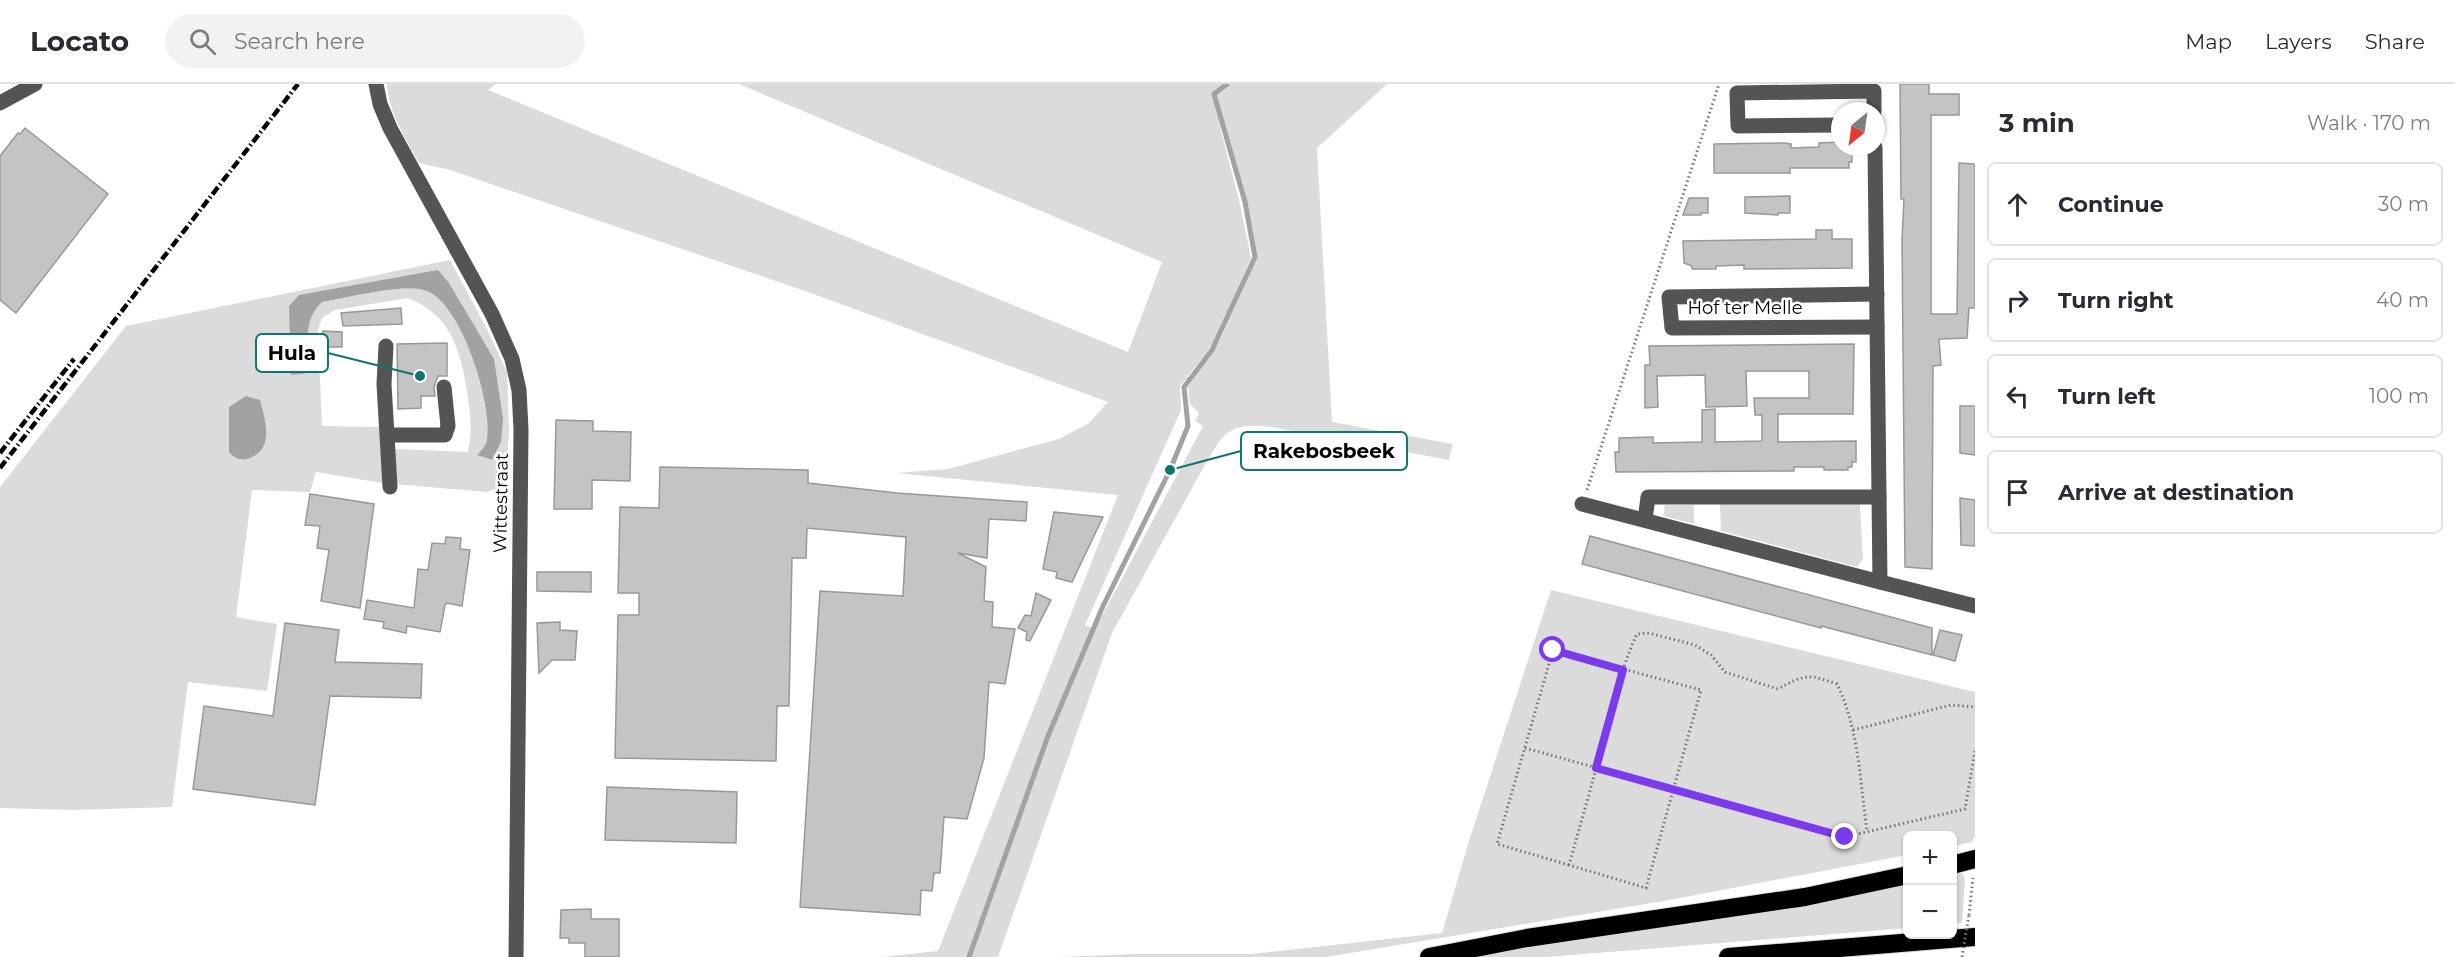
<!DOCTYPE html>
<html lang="en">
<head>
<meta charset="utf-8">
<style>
  body { margin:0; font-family:Montserrat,sans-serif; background:#f2f2f3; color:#2b2b33 }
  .controls { position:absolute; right:18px; bottom:18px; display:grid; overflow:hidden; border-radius:9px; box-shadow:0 2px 4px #0004 }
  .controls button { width:54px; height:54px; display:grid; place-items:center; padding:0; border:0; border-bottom:2px solid #e1e1e2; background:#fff; color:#2b2b33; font:30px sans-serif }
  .compass { position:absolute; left:1831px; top:18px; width:54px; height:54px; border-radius:50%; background:#fff; box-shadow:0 2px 4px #0004; rotate:209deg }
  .stop { position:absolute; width:18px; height:18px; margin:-14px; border:4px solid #7c3aed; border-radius:50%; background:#fff }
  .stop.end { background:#7c3aed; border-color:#fff; box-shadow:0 2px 6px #0008 }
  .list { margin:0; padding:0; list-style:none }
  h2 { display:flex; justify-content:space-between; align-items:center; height:78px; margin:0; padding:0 24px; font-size:26px }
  h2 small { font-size:20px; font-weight:400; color:#7c7c81 }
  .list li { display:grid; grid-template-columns:39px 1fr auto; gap:18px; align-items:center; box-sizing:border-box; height:84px; margin:0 12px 12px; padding:0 12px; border:2px solid #e1e1e2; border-radius:9px }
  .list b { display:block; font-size:22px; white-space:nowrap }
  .list em { font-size:20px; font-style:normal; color:#7c7c81 }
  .icon { flex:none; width:33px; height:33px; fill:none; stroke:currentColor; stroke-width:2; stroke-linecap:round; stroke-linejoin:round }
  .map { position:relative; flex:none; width:1975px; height:873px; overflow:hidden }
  header { display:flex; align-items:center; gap:36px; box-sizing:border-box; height:84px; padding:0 30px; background:#fff; border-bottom:2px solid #e1e1e2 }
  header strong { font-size:28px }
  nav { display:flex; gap:33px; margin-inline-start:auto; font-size:21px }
  .search { width:420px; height:54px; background:#f2f2f3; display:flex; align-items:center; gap:15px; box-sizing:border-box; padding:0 21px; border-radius:33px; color:#7c7c81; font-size:22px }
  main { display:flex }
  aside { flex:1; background:#fff }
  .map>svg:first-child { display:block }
</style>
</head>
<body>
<header>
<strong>Locato</strong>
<div class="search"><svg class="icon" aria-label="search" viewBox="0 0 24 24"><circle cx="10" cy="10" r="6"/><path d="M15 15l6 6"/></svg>Search here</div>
<nav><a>Map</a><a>Layers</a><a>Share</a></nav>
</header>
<main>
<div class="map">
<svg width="1975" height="873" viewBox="0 0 1975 873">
  <rect width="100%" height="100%" fill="#fff"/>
  <g fill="#dbdbdb" fill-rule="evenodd">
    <path d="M387,0H496L488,6L1128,268L1162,178L739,0H1387L1317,64L1332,338L1453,360L1449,376L1272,343C1226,338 1224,349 1202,386L1112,549L998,873H882L938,867L1118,411L896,389L948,385L1059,355L1089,339L1108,318L808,208L450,86L419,79C405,53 389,30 387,0ZM1218,35L1240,94L1256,174L1221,254L1188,303L1190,320L1199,329L1195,337L1203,342L1095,545L1085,541L1181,326L1180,302L1207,268L1217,252L1251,174L1239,116Z"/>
    <path d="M450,176L487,245L507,288L509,345L507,382L501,403L487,408L382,399L316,388L310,408L252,406L236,533L277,540L267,607L188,598L172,723L74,726L0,724V403L126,242ZM449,199L501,358L491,376L478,371C481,367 486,361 487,356C492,320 463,215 423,206C399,200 347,214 322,218L313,226L307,240L299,211ZM408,214C451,231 460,266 467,307C470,330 473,345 468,368L394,365L382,343L322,342L318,246L322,234L335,226Z"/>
    <polygon points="1720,419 1860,420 1863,475 1857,483 1721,447"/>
    <polygon points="1665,421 1694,421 1694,440 1663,432"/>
    <polygon points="1551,506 1975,608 1975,752 1972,758 1953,762 1952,752 1908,752 1907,771 1664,817 1326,873 1060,873 1136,870 1251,870 1442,849 1468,760"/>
    <polygon points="1957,789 1963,790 1965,795 1962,839 1953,840 1953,790"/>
    <polygon points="1907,799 1907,844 1547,873 1458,873 1777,826"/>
  </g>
  <g fill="#a2a2a2">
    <path d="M438,186L449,199L494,275L503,335L501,358L492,376L477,371C481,367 486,361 487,356C493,321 461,214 423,206C399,200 347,214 322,218C302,236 308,264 308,289L291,291L289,222L299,211Z"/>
    <path d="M246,312L260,316C265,336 275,364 250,374C241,377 235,375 229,368V323Z"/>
  </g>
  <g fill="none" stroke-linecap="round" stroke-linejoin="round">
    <polyline stroke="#a2a2a2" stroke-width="5" points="969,873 1048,652 1103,522 1170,386 1188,342 1184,303 1212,266 1255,173 1245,118 1214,10 1227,0"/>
  </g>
  <g fill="#c4c4c4" stroke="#989898" stroke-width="1.5">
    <polygon points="1900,0 1929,0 1929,10 1959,10 1959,31 1931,31 1931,230 1957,230 1959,79 1974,80 1975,83 1975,224 1969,224 1967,254 1939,255 1941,281 1933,282 1932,485 1905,483 1902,157 1904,115 1901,115"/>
    <polygon points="25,44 108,110 16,229 0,216 0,72 18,49 20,50"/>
    <polygon points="1840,58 1840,63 1852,63 1852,78 1849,78 1849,84 1790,84 1790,89 1714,89 1714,60 1784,59 1791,60 1791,64 1819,63 1819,59"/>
    <polygon points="1790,112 1790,129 1778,129 1778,131 1745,129 1745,113"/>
    <polygon points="1689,114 1708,114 1708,129 1701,129 1701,131 1683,131"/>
    <polygon points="1816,146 1832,146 1832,155 1852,155 1852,184 1744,185 1744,181 1716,182 1716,185 1692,185 1692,182 1684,179 1683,157 1816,155"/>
    <polygon points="401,224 402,240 343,242 341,229"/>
    <polygon points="323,247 342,248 342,263 322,263"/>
    <polygon points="447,259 447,292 438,292 434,303 435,312 421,312 421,324 398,325 397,260"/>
    <polygon points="1854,260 1853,330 1778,330 1778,358 1856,357 1856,378 1852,378 1852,383 1848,383 1848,386 1824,386 1824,383 1794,383 1794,387 1616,388 1615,368 1619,368 1619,354 1653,353 1653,359 1702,358 1702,326 1715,325 1715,358 1762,357 1762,331 1755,331 1754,314 1809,314 1809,287 1746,287 1747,322 1706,323 1705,291 1657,292 1658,323 1645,324 1645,281 1650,281 1649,262"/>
    <polygon points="1960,322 1975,322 1975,371 1960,369"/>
    <polygon points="556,336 593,337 593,347 631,348 630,397 592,396 592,425 554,425"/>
    <polygon points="660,383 808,386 808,399 897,409 1027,418 1026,437 989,435 987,474 958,469 986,483 984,517 993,518 992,543 1015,545 1005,600 989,598 984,674 967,735 944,733 940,789 934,789 932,807 921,806 920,831 800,823 820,507 903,512 906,453 807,444 806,474 792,474 789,622 777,622 776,677 615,674 618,531 639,531 639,509 618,509 620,423 659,424"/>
    <polygon points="310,410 374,420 360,524 321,517 329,466 317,464 320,442 305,441"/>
    <polygon points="1960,414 1975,416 1975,462 1961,461"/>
    <polygon points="1054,428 1103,433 1072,498 1056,494 1057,488 1043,485"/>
    <polygon points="1590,452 1932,544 1932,571 1821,542 1821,544 1582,480"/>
    <polygon points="446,453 461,454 460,465 470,466 462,522 447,519 445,521 440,548 407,542 406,549 383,544 384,538 364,535 367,516 414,524 418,485 428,486 432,459 445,460"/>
    <polygon points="537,488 591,488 591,508 537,507"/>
    <polygon points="1036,509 1051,516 1030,557 1026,556 1027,548 1018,544 1025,531 1031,532"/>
    <polygon points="560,538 560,546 577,547 575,576 552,576 539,589 537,539"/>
    <polygon points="285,539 339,546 335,578 422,580 421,614 330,612 315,721 193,705 204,622 273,632"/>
    <polygon points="1940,546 1962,551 1955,577 1933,571"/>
    <polygon points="607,703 737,708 736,759 605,756"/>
    <polygon points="591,825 591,835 619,835 619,873 585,873 585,859 569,859 569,854 560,854 561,826"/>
  </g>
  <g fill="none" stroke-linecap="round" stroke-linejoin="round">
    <defs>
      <g id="highway">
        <polyline points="1952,781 1975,775"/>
        <polyline points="1429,873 1527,854 1805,813 1908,791"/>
        <polyline points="1728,873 1975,853"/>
      </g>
    </defs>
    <use href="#highway" stroke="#dbdbdb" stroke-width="20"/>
    <g stroke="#767676" stroke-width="3" stroke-dasharray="1.5 3" stroke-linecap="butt">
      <polyline points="1587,406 1719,0"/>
      <polyline points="1853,646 1951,621 1975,623"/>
      <polyline points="1525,664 1845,753 1965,725 1975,667"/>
      <path d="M1569,781L1497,760L1553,566L1701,606L1646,804L1569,781C1582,735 1595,689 1608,642C1616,611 1623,579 1637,550L1649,549L1695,561L1711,571L1725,588L1778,605C1805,590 1809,590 1837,600C1859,645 1860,698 1867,747"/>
      <polyline points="1969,831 1973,794"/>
    </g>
    <g stroke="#545454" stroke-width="15">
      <polyline points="376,0 380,20 390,44 492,230 512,275 519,306 521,345 516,873"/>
      <polyline points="0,19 35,0"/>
      <polyline points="1840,41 1738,42 1737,9 1874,7 1874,27"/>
      <polyline points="1875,63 1880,498 1975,522"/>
      <polyline points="1877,210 1669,213 1672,244 1877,243"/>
      <polyline points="386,262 384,300 390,403"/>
      <polyline points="388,351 445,351 448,342 444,303"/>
      <polyline points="1582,420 1880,498"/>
      <polyline points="1645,436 1648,413 1879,413"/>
    </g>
    <use href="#highway" stroke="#000" stroke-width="18"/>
    <g stroke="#000" stroke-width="4.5" stroke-dasharray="9 3 1.5 3" stroke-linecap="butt">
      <polyline points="0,369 74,275"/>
      <polyline points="0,384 298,0"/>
    </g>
    <polyline stroke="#767676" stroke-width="3" stroke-dasharray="1.5 3" stroke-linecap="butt" points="1962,873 1969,831"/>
  </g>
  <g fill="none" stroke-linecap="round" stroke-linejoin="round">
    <polyline stroke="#7c3aed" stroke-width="8" points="1553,566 1623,586 1596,684 1845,753"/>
  </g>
  <g text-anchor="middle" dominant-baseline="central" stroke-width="5" stroke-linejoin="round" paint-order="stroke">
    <g font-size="18" fill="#000" stroke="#fff">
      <text x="1745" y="224">Hof ter Melle</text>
      <text transform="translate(501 419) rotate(-89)">Wittestraat</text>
    </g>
  </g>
  <path fill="none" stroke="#0f766e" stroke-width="2" d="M420 292L328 269M1170 386L1241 367"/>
  <g fill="#0f766e" stroke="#fff" stroke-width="2">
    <circle cx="420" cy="292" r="6"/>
    <circle cx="1170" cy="386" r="6"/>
  </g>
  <g fill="#fff" stroke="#0f766e" stroke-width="2">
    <rect x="256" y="250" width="72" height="38" rx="6"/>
    <rect x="1241" y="348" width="166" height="38" rx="6"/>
  </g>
  <g font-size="20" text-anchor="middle" font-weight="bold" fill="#000">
    <text x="292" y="276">Hula</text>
    <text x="1324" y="374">Rakebosbeek</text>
  </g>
</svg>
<div class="controls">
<button>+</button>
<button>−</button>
</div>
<svg class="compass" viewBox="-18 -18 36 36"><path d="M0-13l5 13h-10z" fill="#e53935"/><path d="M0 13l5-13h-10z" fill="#7c7c81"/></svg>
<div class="stop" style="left:1553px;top:566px"></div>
<div class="stop end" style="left:1845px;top:753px"></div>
</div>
<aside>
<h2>3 min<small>Walk · 170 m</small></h2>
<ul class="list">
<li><svg class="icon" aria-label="ahead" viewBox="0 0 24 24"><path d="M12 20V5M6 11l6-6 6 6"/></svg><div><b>Continue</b></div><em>30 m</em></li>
<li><svg class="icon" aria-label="right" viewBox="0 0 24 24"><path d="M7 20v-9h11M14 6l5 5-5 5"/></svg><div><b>Turn right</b></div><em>40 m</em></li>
<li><svg class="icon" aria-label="left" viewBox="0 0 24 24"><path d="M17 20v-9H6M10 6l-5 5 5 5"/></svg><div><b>Turn left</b></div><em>100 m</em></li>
<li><svg class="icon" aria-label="arrive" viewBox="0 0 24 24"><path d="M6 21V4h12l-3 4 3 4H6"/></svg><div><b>Arrive at destination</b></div></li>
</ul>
</aside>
</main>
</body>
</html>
